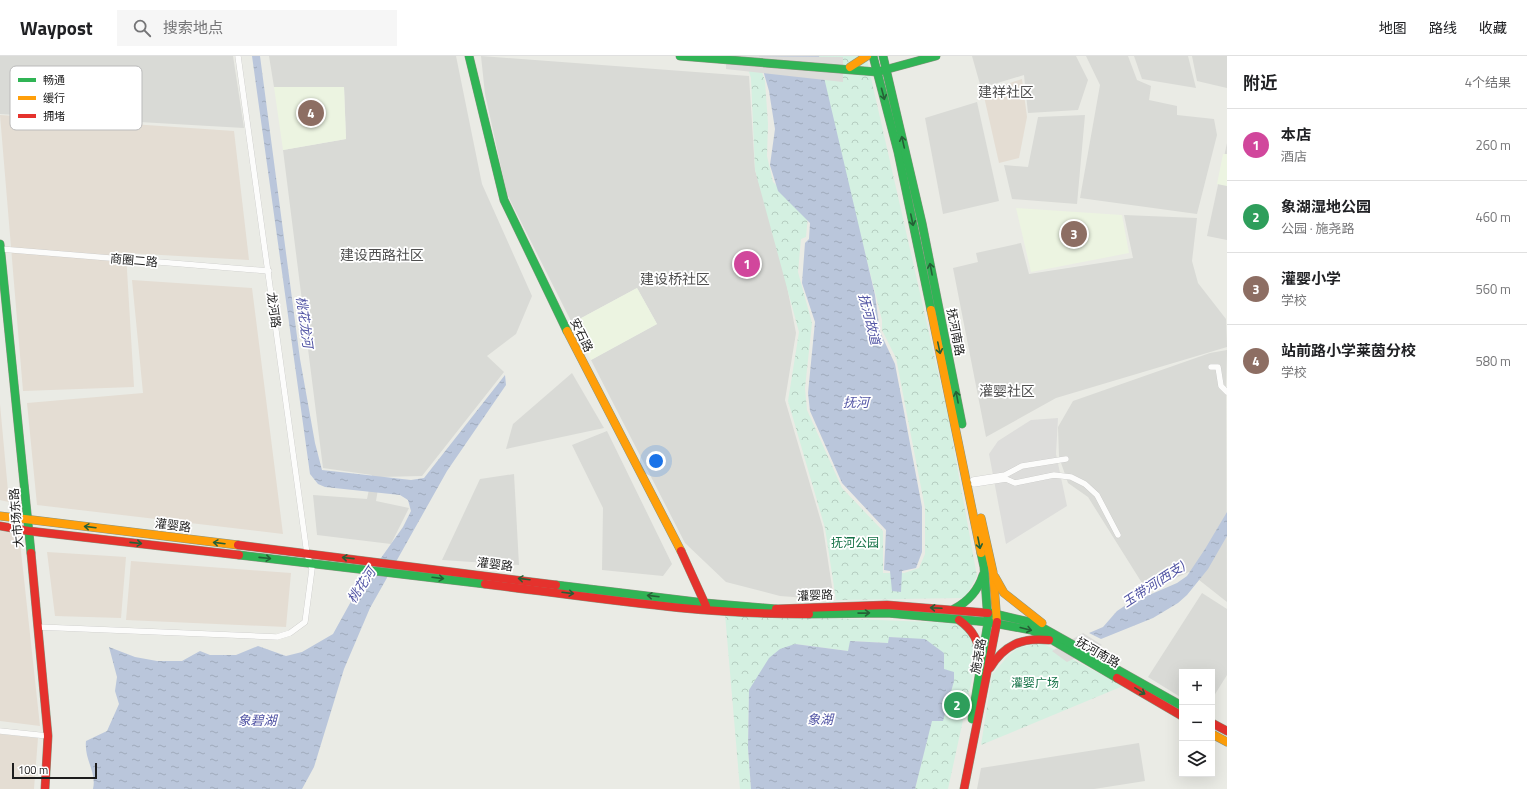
<!DOCTYPE html>
<html lang="zh">
<head>
<meta charset="utf-8">
<style>
  body { margin:0; font-family:"Titillium Web","Noto Sans SC",sans-serif; background:#f6f6f6; color:#202124 }
  .controls { position:absolute; right:12px; bottom:12px; display:grid; overflow:hidden; border-radius:0px; box-shadow:0 4px 16px #0002 }
  .controls button { width:36px; height:36px; display:grid; place-items:center; padding:0; border:0; border-bottom:1px solid #e0e0e0; background:#fff; color:#202124; font:20px sans-serif }
  .scale { position:absolute; left:12px; bottom:10px; width:85px; box-sizing:border-box; padding-left:4px; border:2px solid #1c1c1c; border-top:0; font-size:11px; line-height:14px; white-space:nowrap; color:#1c1c1c; -webkit-text-stroke:3px #fff; paint-order:stroke }
  .you { position:absolute; left:656px; top:405px; width:14px; height:14px; margin:-10px; border:3px solid #fff; border-radius:50%; background:#1a73e8; box-shadow:0 0 0 6px #1a73e833 }
  .badge { display:grid; place-items:center; width:26px; height:26px; border-radius:50%; background:#d93025; color:#fff; font-size:13px; font-weight:700 }
  .pin { position:absolute; translate:-50% -50%; border:2px solid #fff; box-shadow:0 1px 4px #0006 }
  .list { margin:0; padding:0; list-style:none }
  h2 { display:flex; justify-content:space-between; align-items:center; height:52px; margin:0; padding:0 16px; font-size:17px }
  h2 small { font-size:13px; font-weight:400; color:#757577 }
  .list li { display:grid; grid-template-columns:26px 1fr auto; gap:12px; align-items:center; box-sizing:border-box; height:72px; padding:0 16px; border-top:1px solid #e0e0e0 }
  .list b { display:block; font-size:15px; white-space:nowrap }
  .list p { margin:0; font-size:13px; white-space:nowrap; color:#757577 }
  .list em { font-size:13px; font-style:normal; color:#757577 }
  .icon { flex:none; width:22px; height:22px; fill:none; stroke:currentColor; stroke-width:2; stroke-linecap:round; stroke-linejoin:round }
  .map { position:relative; flex:none; width:1227px; height:733px; overflow:hidden }
  header { display:flex; align-items:center; gap:24px; box-sizing:border-box; height:56px; padding:0 20px; background:#fff; border-bottom:1px solid #e0e0e0 }
  header strong { font-size:19px }
  nav { display:flex; gap:22px; margin-inline-start:auto; font-size:14px }
  .search { width:280px; height:36px; background:#f6f6f6; display:flex; align-items:center; gap:10px; box-sizing:border-box; padding:0 14px; border-radius:0px; color:#757577; font-size:15px }
  main { display:flex }
  aside { flex:1; background:#fff }
  .map>svg:first-child { display:block }
</style>
</head>
<body>
<header>
<strong>Waypost</strong>
<div class="search"><svg class="icon" aria-label="search" viewBox="0 0 24 24"><circle cx="10" cy="10" r="6"/><path d="M15 15l6 6"/></svg>搜索地点</div>
<nav><a>地图</a><a>路线</a><a>收藏</a></nav>
</header>
<main>
<div class="map">
<svg width="1227" height="733" viewBox="0 0 1227 733">
  <defs>
    <pattern id="park-crowns" width="20" height="18" patternUnits="userSpaceOnUse"><rect width="20" height="18" fill="#d4f0e1"/><path d="M2 6a3 3 0 1 1 6 0M12 15a3 3 0 1 1 6 0" fill="none" stroke="#b5cdc0"/></pattern>
    <pattern id="water-ripples" width="26" height="14" patternUnits="userSpaceOnUse"><rect width="26" height="14" fill="#bac6db"/><path d="M2 4q2-2 4 0t4 0M15 11q2-2 4 0t4 0" fill="none" stroke="#9faabb"/></pattern>
  </defs>
  <rect width="100%" height="100%" fill="#eaebe5"/>
  <g fill="#d9dad6">
    <polygon points="0,0 233,0 244,72 0,58"/>
    <polygon points="269,0 456,0 482,128 532,240 516,278 487,300 504,316 422,420 380,421 376,445 409,452 391,488 317,479 313,439 367,443 372,419 323,412 283,94 346,83 344,31 274,31"/>
    <polygon points="481,0 749,20 755,114 781,199 796,277 785,344 823,472 834,544 780,540 726,526 685,487 591,304 657,268 637,232 572,267 507,138 485,38"/>
    <polygon points="972,0 1076,0 1088,24 1078,54 1028,57 1024,19 981,32"/>
    <polygon points="1086,0 1128,0 1137,24 1151,30 1149,44 1177,50 1177,59 1214,63 1217,79 1197,158 1080,142 1100,29"/>
    <polygon points="1134,0 1188,0 1196,32 1142,23"/>
    <polygon points="1192,0 1227,0 1227,32 1197,25"/>
    <polygon points="977,46 999,145 943,158 925,62"/>
    <polygon points="1085,59 1077,148 1012,143 1004,109 1028,111 1038,61"/>
    <polygon points="1227,87 1227,184 1207,180"/>
    <polygon points="1124,159 1197,162 1192,205 1198,227 1226,263 1227,291 1056,342 986,381 953,212 978,206 976,197 1021,187 1029,218 1133,202"/>
    <polygon points="1227,294 1226,329 1227,546 1189,516 1164,527 1142,527 1088,441 1068,427 1059,401 1058,371 1073,345 1210,297"/>
    <polygon points="572,317 604,372 506,393 513,368"/>
    <polygon points="607,375 672,508 663,520 602,514 603,452 572,389"/>
    <polygon points="514,418 519,509 442,504 480,423"/>
    <polygon points="1202,537 1227,553 1227,619 1212,643 1212,616 1182,616 1182,642 1148,621"/>
    <polygon points="1139,687 1145,725 1094,733 977,733 981,712"/>
  </g>
  <g fill="#e4ddd3">
    <polygon points="1022,23 1027,61 1019,102 999,107 983,36"/>
    <polygon points="0,59 234,75 249,204 126,197 134,331 23,335"/>
    <polygon points="132,224 252,232 283,478 37,449 27,347 143,337"/>
    <polygon points="0,348 9,446 0,444"/>
    <polygon points="0,474 19,477 40,670 0,665"/>
    <polygon points="47,496 126,501 121,562 55,560"/>
    <polygon points="131,505 291,517 286,571 126,564"/>
    <polygon points="0,678 38,682 34,733 0,733"/>
  </g>
  <g fill="#ecf4e1">
    <polygon points="274,31 344,31 346,83 283,94"/>
    <polygon points="1223,98 1227,98 1227,130 1217,128"/>
    <polygon points="1016,152 1122,159 1129,197 1031,216"/>
    <polygon points="637,232 657,268 591,304 572,267"/>
  </g>
  <g fill="url(#park-crowns)">
    <polygon points="744,0 757,0 765,25 768,68 767,100 773,126 808,159 806,181 801,183 798,216 812,267 805,332 807,354 842,432 883,475 883,517 904,517 919,512 925,498 925,452 896,302 882,274 882,264 815,0 866,0 948,360 977,520 965,542 836,544 825,472 788,345 799,276 755,114 751,22"/>
    <path d="M725,558L956,567C973,578 975,590 975,609L948,733H915L944,613L901,582L890,581L888,587L851,585L848,595L795,588L749,634L748,692L751,733H740Z"/>
    <polygon points="1042,587 1123,630 981,689 992,619 1007,601 1018,592"/>
  </g>
  <polygon fill="#dddddb" points="1058,362 1056,398 1067,450 1006,488 989,398 998,385 1031,364"/>
  <g fill="url(#water-ripples)">
    <path d="M252,0H260L300,303L315,387L322,414L411,424L424,422L505,319L506,329L447,415L370,552L344,613L314,711L302,733H93C97,716 84,704 86,685L107,675L119,648L115,635L117,621L109,591L135,601L157,605H182L200,595L210,599H236L258,590L286,600L302,596L333,578L354,540L403,471L411,455L408,444L400,439L325,431L318,428L310,418Z"/>
    <polygon points="759,0 819,0 875,239 880,276 895,308 922,451 922,496 916,512 902,515 901,536 892,535 890,515 884,514 886,474 842,427 810,355 808,337 815,266 802,227 805,187 809,183 810,167 778,135 770,109 775,73 769,35"/>
    <polygon points="1227,456 1227,480 1208,513 1187,539 1178,547 1153,562 1101,583 1089,577 1103,571 1117,555 1126,549 1177,527 1187,520 1205,493"/>
    <polygon points="889,581 925,583 944,597 944,613 954,616 954,625 943,665 932,665 915,733 751,733 748,692 749,634 769,602 780,593 795,588 848,595 850,585 888,587"/>
  </g>
  <g fill="#dcdcd9">
    <polygon points="726,0 843,1 843,26 726,13"/>
    <polygon points="1083,577 1102,589 1067,606 1052,595"/>
  </g>
  <g fill="none" stroke-linecap="round" stroke-linejoin="round">
    <defs>
      <g id="street">
        <polyline points="0,193 269,215"/>
        <polyline points="1211,311 1218,311 1221,330 1227,336"/>
        <polyline points="973,424 1005,419 1022,410 1066,403"/>
        <polyline points="974,428 1006,423 1015,427 1054,419 1071,421 1085,428 1097,439 1118,479"/>
        <polyline points="38,571 277,581 290,577 305,566 312,513 307,498 238,0"/>
        <polyline points="0,675 48,680"/>
      </g>
      <g id="fast">
        <polyline points="469,0 504,144 567,275"/>
        <polyline points="680,0 877,16 936,0"/>
        <polyline points="873,0 898,96 931,254"/>
        <polyline points="883,0 922,167 962,368"/>
        <polyline points="0,188 31,497"/>
        <polyline points="981,497 984,511 988,566 1031,574 1054,585 1117,622"/>
        <polyline points="239,499 485,528"/>
        <polyline points="556,529 705,547 776,553"/>
        <path d="M954,553C969,545 978,535 983,519"/>
        <polyline points="991,557 1034,567 1182,650"/>
        <polyline points="809,558 887,557 988,566"/>
        <polyline points="972,663 988,566"/>
      </g>
      <g id="slow">
        <polyline points="850,11 867,0"/>
        <polyline points="931,254 981,497"/>
        <polyline points="567,275 681,495"/>
        <polyline points="0,460 238,489"/>
        <polyline points="981,462 993,516 997,566"/>
        <polyline points="995,521 1004,537 1042,567"/>
        <polyline points="1212,678 1227,686"/>
      </g>
      <g id="jam">
        <polyline points="0,470 29,475 239,499"/>
        <polyline points="238,489 556,529"/>
        <polyline points="681,495 706,550"/>
        <polyline points="31,497 48,680 45,733"/>
        <path d="M485,528C592,541 700,559 809,558"/>
        <polyline points="776,553 887,549 988,557"/>
        <path d="M959,564C973,574 979,585 980,602"/>
        <path d="M990,612C1004,589 1022,581 1049,584"/>
        <polyline points="1117,622 1182,660"/>
        <polyline points="1212,667 1227,675"/>
        <polyline points="964,733 997,566"/>
      </g>
    </defs>
    <use href="#street" stroke="#c3c3c1" stroke-width="6"/>
    <use href="#fast" stroke="#89947f" stroke-width="9"/>
    <use href="#slow" stroke="#89947f" stroke-width="9"/>
    <use href="#jam" stroke="#89947f" stroke-width="9"/>
    <use href="#street" stroke="#fcfcfb" stroke-width="5.5"/>
    <use href="#fast" stroke="#30b455" stroke-width="8"/>
    <use href="#slow" stroke="#ff9f0a" stroke-width="8"/>
    <use href="#jam" stroke="#e5322d" stroke-width="8"/>
  </g>
  <defs><path id="oneway-shaft" d="M-6 0H5M1.5-3L5.5 0L1.5 3" fill="none" stroke-width="1.6" stroke-linecap="round" stroke-linejoin="round"/></defs>
  <g stroke="#256036">
    <use href="#oneway-shaft" transform="translate(883 38) rotate(75)"/>
    <use href="#oneway-shaft" transform="translate(903 86) rotate(-103)"/>
    <use href="#oneway-shaft" transform="translate(912 164) rotate(78)"/>
    <use href="#oneway-shaft" transform="translate(931 213) rotate(-101)"/>
    <use href="#oneway-shaft" transform="translate(939 292) rotate(78)"/>
    <use href="#oneway-shaft" transform="translate(957 341) rotate(-101)"/>
    <use href="#oneway-shaft" transform="translate(90 471) rotate(-173)"/>
    <use href="#oneway-shaft" transform="translate(136 487) rotate(6)"/>
    <use href="#oneway-shaft" transform="translate(219 487) rotate(-173)"/>
    <use href="#oneway-shaft" transform="translate(979 487) rotate(79)"/>
    <use href="#oneway-shaft" transform="translate(265 502) rotate(6)"/>
    <use href="#oneway-shaft" transform="translate(348 502) rotate(-174)"/>
    <use href="#oneway-shaft" transform="translate(438 522) rotate(7)"/>
    <use href="#oneway-shaft" transform="translate(524 523) rotate(-173)"/>
    <use href="#oneway-shaft" transform="translate(568 537) rotate(7)"/>
    <use href="#oneway-shaft" transform="translate(653 540) rotate(-173)"/>
    <use href="#oneway-shaft" transform="translate(936 552) rotate(-177)"/>
    <use href="#oneway-shaft" transform="translate(864 557) rotate(-1)"/>
    <use href="#oneway-shaft" transform="translate(1026 573) rotate(14)"/>
    <use href="#oneway-shaft" transform="translate(1140 635) rotate(31)"/>
  </g>
  <g text-anchor="middle" dominant-baseline="central" stroke-width="3.5" stroke-linejoin="round" paint-order="stroke">
    <g font-size="12" fill="#1c1c1c" stroke="#fff">
      <text transform="translate(134 204) rotate(5)">商圈二路</text>
      <text transform="translate(274 254) rotate(82)">龙河路</text>
      <text transform="translate(956 276) rotate(79)">抚河南路</text>
      <text transform="translate(582 279) rotate(64)">安石路</text>
      <text transform="translate(16 462) rotate(-95)">大市场东路</text>
      <text transform="translate(173 469) rotate(7)">灌婴路</text>
      <text transform="translate(495 508) rotate(7)">灌婴路</text>
      <text transform="translate(815 539) rotate(-2)">灌婴路</text>
      <text transform="translate(1098 596) rotate(30)">抚河南路</text>
      <text transform="translate(978 600) rotate(-79)">施尧路</text>
    </g>
    <g font-size="12" fill="#147146" stroke="#fff">
      <text x="855" y="486">抚河公园</text>
      <text x="1035" y="626">灌婴广场</text>
    </g>
    <g font-size="13" font-style="italic" fill="#5154a4" stroke="#fff">
      <text transform="translate(870 263) rotate(76)">抚河故道</text>
      <text transform="translate(305 266) rotate(82)">桃花龙河</text>
      <text x="856" y="346">抚河</text>
      <text transform="translate(1153 528) rotate(-33)">玉带河(西支)</text>
      <text transform="translate(361 529) rotate(-56)">桃花河</text>
      <text x="820" y="663">象湖</text>
      <text x="257" y="664">象碧湖</text>
    </g>
    <g font-size="14" fill="#4f4f4f" stroke="#fff">
      <text x="1006" y="35">建祥社区</text>
      <text x="382" y="198">建设西路社区</text>
      <text x="675" y="222">建设桥社区</text>
      <text x="1007" y="334">灌婴社区</text>
    </g>
  </g>
  <rect x="10" y="10" width="132" height="64" rx="6" fill="#fff" stroke="#bbb" stroke-width="1"/>
  <rect x="18" y="22" width="18" height="4" fill="#30b455"/>
  <rect x="18" y="40" width="18" height="4" fill="#ff9f0a"/>
  <rect x="18" y="58" width="18" height="4" fill="#e5322d"/>
  <g font-size="11" fill="#1c1c1c">
    <text x="43" y="28">畅通</text>
    <text x="43" y="46">缓行</text>
    <text x="43" y="64">拥堵</text>
  </g>
</svg>
<div class="controls">
<button>+</button>
<button>−</button>
<button><svg class="icon" aria-label="layers" viewBox="0 0 24 24"><path d="M12 4l9 5-9 5-9-5zM3 14l9 5 9-5"/></svg></button>
</div>
<div class="scale">100 m</div>
<div class="you"></div>
<div class="pin badge" style="left:747px;top:208px;background:#d1479c">1</div>
<div class="pin badge" style="left:957px;top:649px;background:#2e9e5b">2</div>
<div class="pin badge" style="left:1074px;top:178px;background:#8d6e63">3</div>
<div class="pin badge" style="left:311px;top:57px;background:#8d6e63">4</div>
</div>
<aside>
<h2>附近<small>4个结果</small></h2>
<ul class="list">
<li><span class="badge" style="background:#d1479c">1</span><div><b>本店</b><p>酒店</p></div><em>260 m</em></li>
<li><span class="badge" style="background:#2e9e5b">2</span><div><b>象湖湿地公园</b><p>公园 · 施尧路</p></div><em>460 m</em></li>
<li><span class="badge" style="background:#8d6e63">3</span><div><b>灌婴小学</b><p>学校</p></div><em>560 m</em></li>
<li><span class="badge" style="background:#8d6e63">4</span><div><b>站前路小学莱茵分校</b><p>学校</p></div><em>580 m</em></li>
</ul>
</aside>
</main>
</body>
</html>
